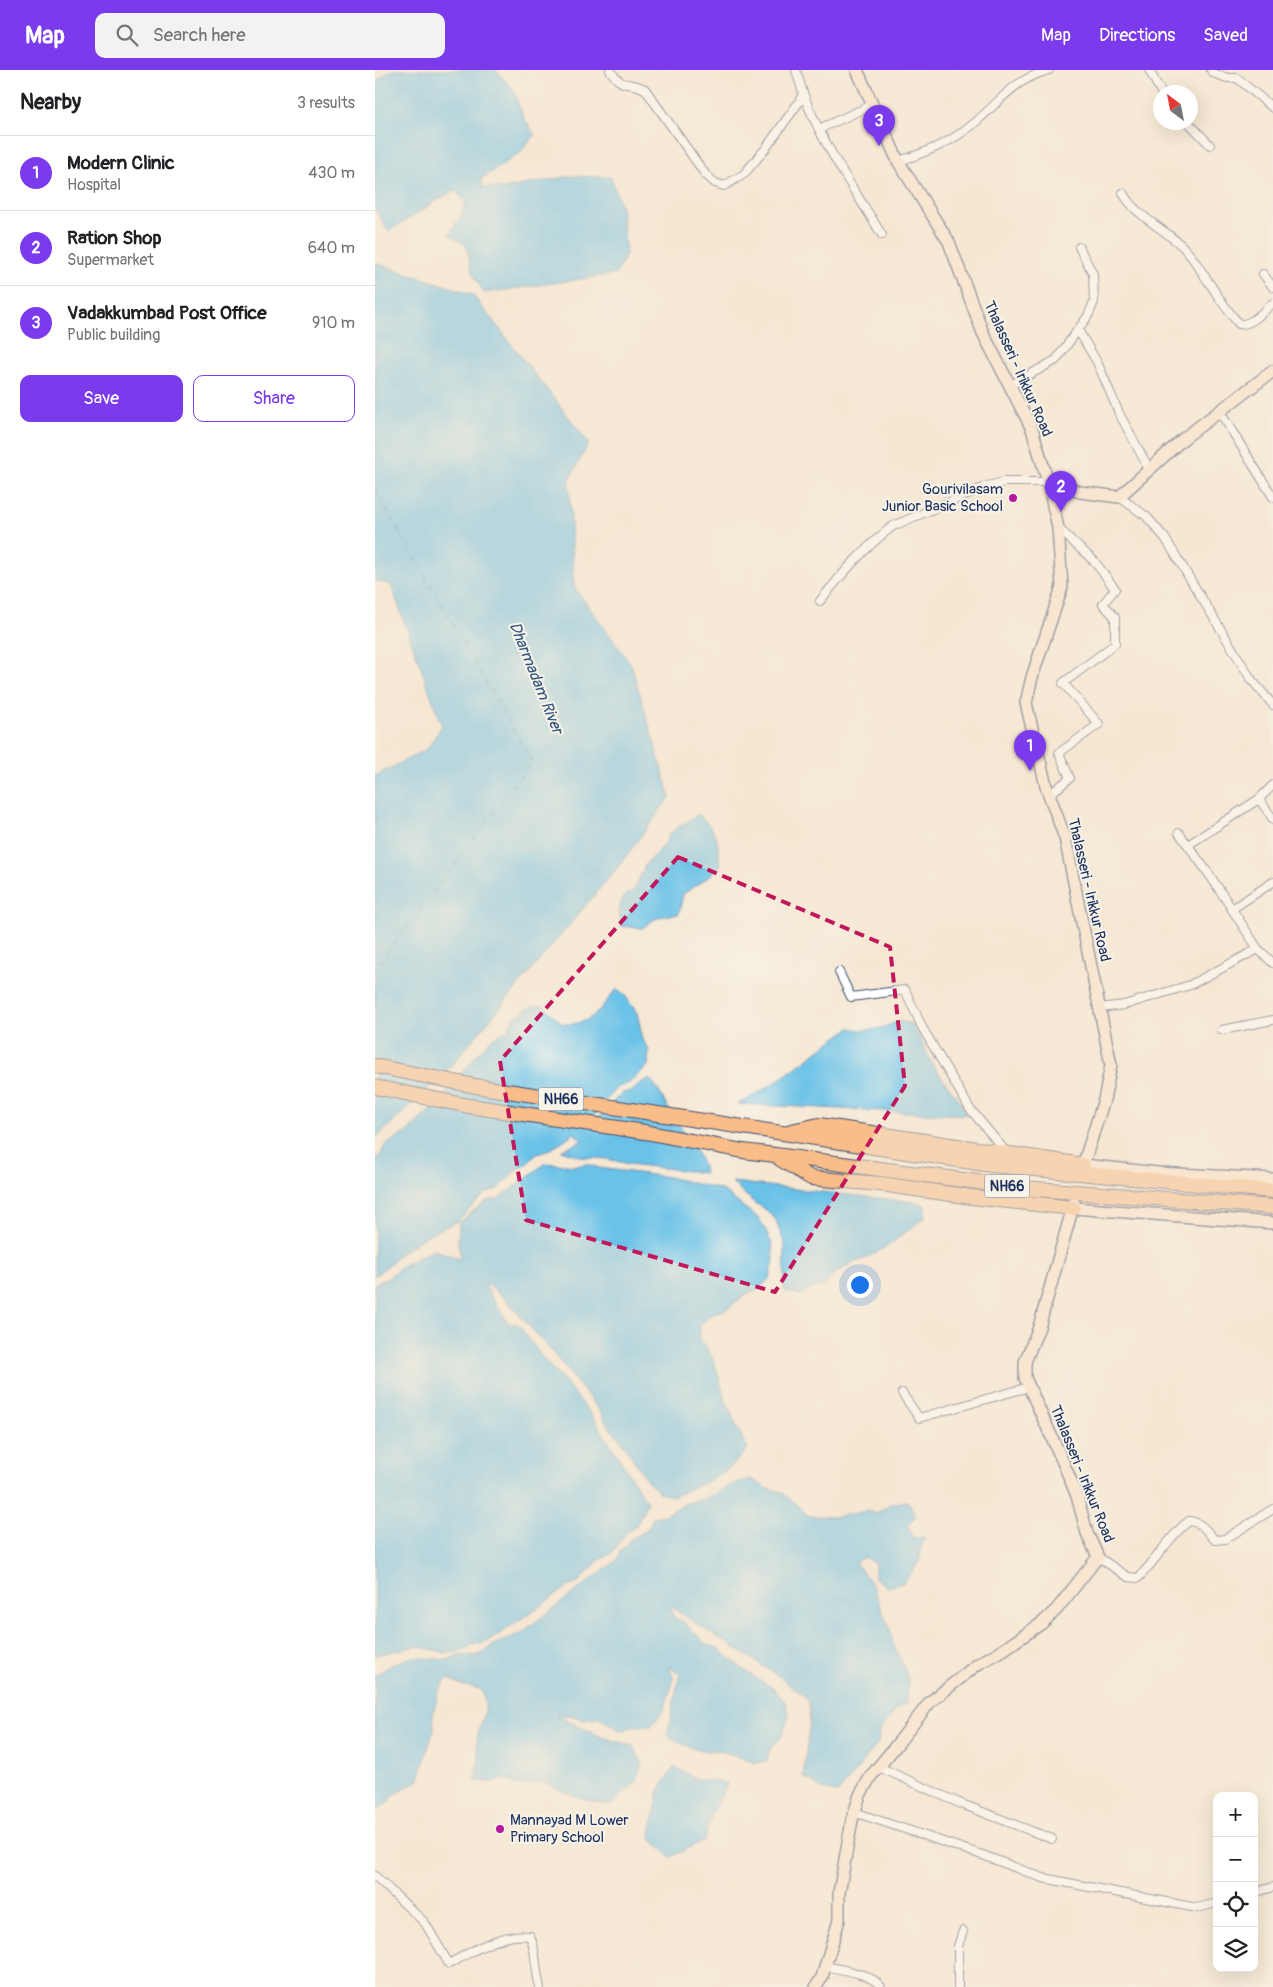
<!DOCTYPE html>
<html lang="en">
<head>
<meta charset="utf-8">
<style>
  body { margin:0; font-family:Pangolin,sans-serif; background:#f2f2f2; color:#202124 }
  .controls { position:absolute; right:15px; bottom:15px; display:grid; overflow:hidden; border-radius:10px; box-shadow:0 5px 20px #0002 }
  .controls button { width:45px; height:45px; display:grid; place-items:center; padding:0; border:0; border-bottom:1px solid #e0e0e0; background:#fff; color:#202124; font:25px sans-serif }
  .compass { position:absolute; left:778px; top:15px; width:45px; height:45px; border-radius:50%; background:#fff; box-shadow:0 5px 20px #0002; rotate:328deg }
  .you { position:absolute; left:484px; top:1214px; width:18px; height:18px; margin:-12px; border:4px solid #fff; border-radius:50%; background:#1a73e8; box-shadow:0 0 0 8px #1a73e833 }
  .badge { display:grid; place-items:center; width:32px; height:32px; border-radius:50%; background:#7c3aed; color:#fff; font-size:16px; font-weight:700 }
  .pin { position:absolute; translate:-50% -41px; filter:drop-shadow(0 1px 2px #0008) }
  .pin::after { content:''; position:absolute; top:26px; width:18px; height:15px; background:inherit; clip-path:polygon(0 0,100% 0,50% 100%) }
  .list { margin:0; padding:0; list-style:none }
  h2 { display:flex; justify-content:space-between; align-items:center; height:65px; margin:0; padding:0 20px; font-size:21px }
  h2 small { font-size:16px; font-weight:400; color:#757577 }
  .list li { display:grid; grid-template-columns:32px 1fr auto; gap:15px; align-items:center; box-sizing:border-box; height:75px; padding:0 20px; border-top:1px solid #e0e0e0 }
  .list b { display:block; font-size:19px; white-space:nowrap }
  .list p { margin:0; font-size:16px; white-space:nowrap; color:#757577 }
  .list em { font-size:16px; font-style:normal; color:#757577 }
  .actions { display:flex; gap:10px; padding:15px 20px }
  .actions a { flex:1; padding:11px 0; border:1px solid #7c3aed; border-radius:10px; text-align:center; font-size:18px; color:#7c3aed }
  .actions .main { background:#7c3aed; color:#fff }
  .icon { flex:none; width:28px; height:28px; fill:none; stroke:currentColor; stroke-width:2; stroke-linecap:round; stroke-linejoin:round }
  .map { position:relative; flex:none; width:898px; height:1917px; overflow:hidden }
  header { display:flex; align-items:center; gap:30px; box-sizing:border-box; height:70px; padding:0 25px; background:#7c3aed; color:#fff }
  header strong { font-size:24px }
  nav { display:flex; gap:28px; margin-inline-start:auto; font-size:18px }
  .search { width:350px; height:45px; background:#f2f2f2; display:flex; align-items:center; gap:12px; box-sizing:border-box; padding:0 18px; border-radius:10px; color:#757577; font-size:19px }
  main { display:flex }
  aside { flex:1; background:#fff }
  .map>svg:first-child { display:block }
</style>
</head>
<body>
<header>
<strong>Map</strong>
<div class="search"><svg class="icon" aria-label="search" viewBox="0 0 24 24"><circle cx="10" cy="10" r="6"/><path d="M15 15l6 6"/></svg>Search here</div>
<nav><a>Map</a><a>Directions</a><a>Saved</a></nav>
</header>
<main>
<aside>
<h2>Nearby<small>3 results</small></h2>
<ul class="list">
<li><span class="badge">1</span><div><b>Modern Clinic</b><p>Hospital</p></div><em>430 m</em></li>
<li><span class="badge">2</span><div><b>Ration Shop</b><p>Supermarket</p></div><em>640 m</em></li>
<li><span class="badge">3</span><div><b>Vadakkumbad Post Office</b><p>Public building</p></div><em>910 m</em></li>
</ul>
<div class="actions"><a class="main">Save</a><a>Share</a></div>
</aside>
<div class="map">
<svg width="898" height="1917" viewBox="0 0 898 1917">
  <rect width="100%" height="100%" fill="#f7f3e8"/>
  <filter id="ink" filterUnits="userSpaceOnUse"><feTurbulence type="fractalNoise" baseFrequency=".02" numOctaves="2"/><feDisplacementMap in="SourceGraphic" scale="10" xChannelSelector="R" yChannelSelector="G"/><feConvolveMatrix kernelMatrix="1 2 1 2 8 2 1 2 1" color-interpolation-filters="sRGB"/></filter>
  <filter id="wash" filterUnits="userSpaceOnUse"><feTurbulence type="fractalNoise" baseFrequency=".0096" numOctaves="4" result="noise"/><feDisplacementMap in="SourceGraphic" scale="20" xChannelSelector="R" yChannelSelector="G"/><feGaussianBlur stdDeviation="1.12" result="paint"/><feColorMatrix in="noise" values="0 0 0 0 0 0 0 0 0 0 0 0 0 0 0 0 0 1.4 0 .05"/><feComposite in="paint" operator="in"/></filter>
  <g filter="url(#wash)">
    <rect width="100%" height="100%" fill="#f6e7d3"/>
    <g fill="#6bc2e8" stroke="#4378a3">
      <path d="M17,0H121L139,21L148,47L160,65L145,83L106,109L108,117L128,119L195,106L236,107L246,137L251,185L241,204L109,223L97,202L92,176L74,164L88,142L90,132L81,120C57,131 37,149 13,161L0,138V12Z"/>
      <polygon points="0,193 97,224 214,373 194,410 199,517 256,594 295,727 243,797 70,1003 0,1069 0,706 52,679 67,656 16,515 0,510"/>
      <path d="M323,744C330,751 337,757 341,767C344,775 343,786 346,795L333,807L308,824L304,844C289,845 279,847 268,858L246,856L244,841L248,827L259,820L270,795L290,773L295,763Z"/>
      <path d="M242,919L249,924L262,943L265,956L266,967L274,980L273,996L254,1013L241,1018L221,1041L220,1051L247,1023L258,1021L265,1013L275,1009C286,1022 292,1038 302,1052C313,1068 325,1084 330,1103L254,1094L233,1089L207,1087L186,1080L207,1071L199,1063L175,1080L162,1084L154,1092L141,1100L124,1118L110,1124L83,1151L52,1165L24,1184L16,1193L0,1206V1088L5,1086L10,1075L31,1063L70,1026L76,1015L116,969L133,960L138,948L153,938L167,935L188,954C219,955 223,940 242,919Z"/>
      <path d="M524,951L537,954L558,995L585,1032L591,1045L364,1034C403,1014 438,983 475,958C496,963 505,959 524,951Z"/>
      <path d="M171,1093L201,1096L213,1094L224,1098L293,1107L346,1120L383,1148L389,1157L397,1174L399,1190L395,1208L381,1221L371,1224L352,1239L334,1246L325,1255V1270C344,1289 342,1310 352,1333C358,1349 365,1364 373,1379L358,1395L340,1408L299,1426L287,1424L274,1413L245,1369L235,1358L223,1339L186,1292L133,1232L118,1218L109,1214L133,1253L143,1254L169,1290L195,1318L217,1346L272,1432L262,1455L251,1463L237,1483L223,1491L204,1512L191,1518L116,1570L97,1575L83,1582L71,1583L42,1576L0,1585V1214L13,1208L34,1190L29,1198L41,1188L60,1180L86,1189L83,1174L84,1152L112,1131L123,1129Z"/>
      <polygon points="357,1112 538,1132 550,1135 550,1147 514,1175 490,1189 479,1192 458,1205 449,1216 436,1218 426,1225 409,1221 410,1175 401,1150 390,1139 377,1131"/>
      <path d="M376,1409L391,1418L407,1422L434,1446L461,1447L491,1441L501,1443L515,1434L532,1431L541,1445L533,1456L538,1468L550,1467L546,1478L545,1489L538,1501L528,1513L513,1517L500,1508V1494L490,1487L480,1492L498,1516L508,1543L515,1558L517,1571L533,1607L532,1633L522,1638L504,1661L503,1673L463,1723L447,1719L428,1706L435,1652L434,1631L423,1621L405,1607L294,1536L299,1547L310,1553L330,1573L343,1578L369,1600L399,1619L411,1633L414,1646L407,1666L395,1679L392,1690L382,1693L343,1680L330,1681L310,1675L292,1665L305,1603L294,1597L299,1609L289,1640L276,1656L257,1657L246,1661L225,1648L209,1650L196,1645L181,1646L227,1667L258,1676L267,1692L262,1711L236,1735C211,1732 190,1722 168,1712C153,1716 144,1717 131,1709L117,1712L100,1711C100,1703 103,1696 104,1688C104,1683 102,1677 102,1672C103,1649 117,1644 106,1619L89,1616L72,1608L63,1623L58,1645L59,1659L43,1711L19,1725L12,1734L0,1741V1606L16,1595L37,1587L73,1590L82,1585L102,1586L118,1575L146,1563L241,1491L245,1482L256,1469L272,1460L279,1447L290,1445L311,1433L329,1429L358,1414Z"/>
      <polygon points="299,1697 322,1709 352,1713 337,1744 329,1770 296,1787 275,1768 284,1720"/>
    </g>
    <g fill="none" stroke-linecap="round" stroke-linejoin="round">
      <polyline stroke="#2f5480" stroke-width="1" stroke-dasharray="6 5" stroke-linecap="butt" points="0,419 157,692 0,899"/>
    </g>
  </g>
  <g filter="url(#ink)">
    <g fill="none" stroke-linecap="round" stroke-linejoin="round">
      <defs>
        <g id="street">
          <path d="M235,0C249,21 253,10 270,19L330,104L340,113L349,116L369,104L391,78L424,32L428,23L421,0"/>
          <polyline points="774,0 786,22"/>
          <polyline points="836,0 838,3 852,8 862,8 898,38"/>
          <path d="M428,23C447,74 479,119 507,165"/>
          <polyline points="813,52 835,75"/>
          <polyline points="444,59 497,35"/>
          <path d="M523,91C552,83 579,71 602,51C628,28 639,10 674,0"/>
          <path d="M748,123C760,146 789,158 808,177C820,189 827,203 837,217C845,230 854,242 864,254C876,256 889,241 898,233"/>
          <polyline points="888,204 898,217"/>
          <polyline points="703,260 722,292 744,343 774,399"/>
          <polyline points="634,316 681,290 713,246 719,232 718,204 704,177"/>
          <polyline points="845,342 898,427"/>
          <polyline points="744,427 771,446 790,468 876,609 898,635"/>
          <path d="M445,531C467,504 490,477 518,456L612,416L629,412H673"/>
          <polyline points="674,725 695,708 684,683 724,654 688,613 740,574 740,547 728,534 740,519 720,492 683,458"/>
          <polyline points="884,729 898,749"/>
          <polyline points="804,763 836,807 883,879"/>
          <polyline points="813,775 884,729 898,715"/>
          <polyline points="857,839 898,812"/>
          <polyline points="464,902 476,927 530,920 548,959 595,1039 632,1083"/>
          <polyline points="725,938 749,935 815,915 883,879 898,893"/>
          <polyline points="847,960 898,950"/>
          <polyline points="527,1323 544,1348 654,1317"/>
          <path d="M723,1487L753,1507L763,1508C782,1490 793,1467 814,1451C827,1452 832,1462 840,1470L850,1469L898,1439"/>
          <polyline points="504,1697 584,1733 677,1769"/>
          <polyline points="479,1742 610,1786 668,1808 822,1838 842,1833"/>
          <path d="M0,1806L50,1853L74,1894C97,1881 128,1862 155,1866C162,1882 160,1901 165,1917"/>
          <polyline points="879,1823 898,1817"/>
          <path d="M450,1896C467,1900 496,1903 506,1917"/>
          <polyline points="583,1917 583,1876 588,1861"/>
        </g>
        <g id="secondary">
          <polyline points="482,0 523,91 574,172 608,263 657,359 673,412 683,458 687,517 657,607 651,633 671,716 690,768 736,995 729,1030 708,1095 783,1103 898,1109"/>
          <polyline points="673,412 705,422 744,427 809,368 898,301"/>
          <polyline points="698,1138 898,1153"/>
          <polyline points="441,1917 447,1907 464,1850 464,1823 477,1750 485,1725 496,1706 520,1677 555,1632 603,1594 628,1580 667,1553 682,1539 723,1487 712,1463 702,1426 688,1392 650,1308 650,1292 664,1257 699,1133"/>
        </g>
        <g id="highway">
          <polyline points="0,996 100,1016 616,1095 898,1121"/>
          <polyline points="0,1017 94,1036 270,1062 368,1081 400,1085 648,1118 898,1137"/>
          <polyline points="416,1061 444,1055 708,1095"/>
          <polyline points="405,1089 436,1108 505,1114 597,1127 698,1138"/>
        </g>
      </defs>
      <use href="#street" stroke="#3c4b70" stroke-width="10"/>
      <use href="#secondary" stroke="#3c4b70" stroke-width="14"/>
      <use href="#highway" stroke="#3c4b70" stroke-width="16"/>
      <use href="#street" stroke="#fff" stroke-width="8"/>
      <use href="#secondary" stroke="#fce5cf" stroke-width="11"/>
      <use href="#highway" stroke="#f8bd88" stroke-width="14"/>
    </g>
  </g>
  <path d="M0 0H898V1917H0ZM303,787L515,877L530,1016L400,1222L151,1150L125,991Z" fill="#f6e7d3" fill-opacity=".55" fill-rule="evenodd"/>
  <path fill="none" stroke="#c2185b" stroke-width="4" stroke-dasharray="10 6" stroke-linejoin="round" d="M303,787L515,877L530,1016L400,1222L151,1150L125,991Z"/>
  <g fill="#b5179e" stroke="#f7f3e8" stroke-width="2">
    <circle cx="638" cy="428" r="5"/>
    <circle cx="125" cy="1759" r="5"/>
  </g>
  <g text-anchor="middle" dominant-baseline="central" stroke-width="4" stroke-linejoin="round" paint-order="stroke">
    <g fill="#f7f3e8" stroke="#5d6a87" stroke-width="1">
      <rect x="163.5" y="1017.5" width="45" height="23" rx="4"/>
      <rect x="609.5" y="1104.5" width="45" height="23" rx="4"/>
    </g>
    <g font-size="14" font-weight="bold" fill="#1b2f5e">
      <text x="186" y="1029">NH66</text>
      <text x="632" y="1116">NH66</text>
    </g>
    <g font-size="15" fill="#1b2f5e" stroke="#f7f3e8">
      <text transform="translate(643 299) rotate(66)">Thalasseri - Irikkur Road</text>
      <text transform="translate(714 820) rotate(77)">Thalasseri - Irikkur Road</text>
      <text transform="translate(707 1404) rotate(68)">Thalasseri - Irikkur Road</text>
    </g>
    <g font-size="15" fill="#1b2f5e" stroke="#f7f3e8" text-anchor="end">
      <text x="628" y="419">Gourivilasam<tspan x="628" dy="17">Junior Basic School</tspan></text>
      <text x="135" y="1750" text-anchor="start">Mannayad M Lower<tspan x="135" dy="17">Primary School</tspan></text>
    </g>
    <g font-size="16" font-style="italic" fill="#2f5480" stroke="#f7f3e8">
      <text transform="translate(161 608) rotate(68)">Dharmadam River</text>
    </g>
  </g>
</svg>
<div class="controls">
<button>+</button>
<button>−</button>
<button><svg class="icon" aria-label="locate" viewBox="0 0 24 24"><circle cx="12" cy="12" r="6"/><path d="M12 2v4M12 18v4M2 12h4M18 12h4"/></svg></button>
<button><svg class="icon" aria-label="layers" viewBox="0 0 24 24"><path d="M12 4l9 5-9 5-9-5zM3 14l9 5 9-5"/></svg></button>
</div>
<svg class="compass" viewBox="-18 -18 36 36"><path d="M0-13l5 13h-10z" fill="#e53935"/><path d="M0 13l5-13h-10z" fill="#757577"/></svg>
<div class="you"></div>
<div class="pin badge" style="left:655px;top:701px">1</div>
<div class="pin badge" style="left:686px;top:442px">2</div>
<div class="pin badge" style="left:504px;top:76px">3</div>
</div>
</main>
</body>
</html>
